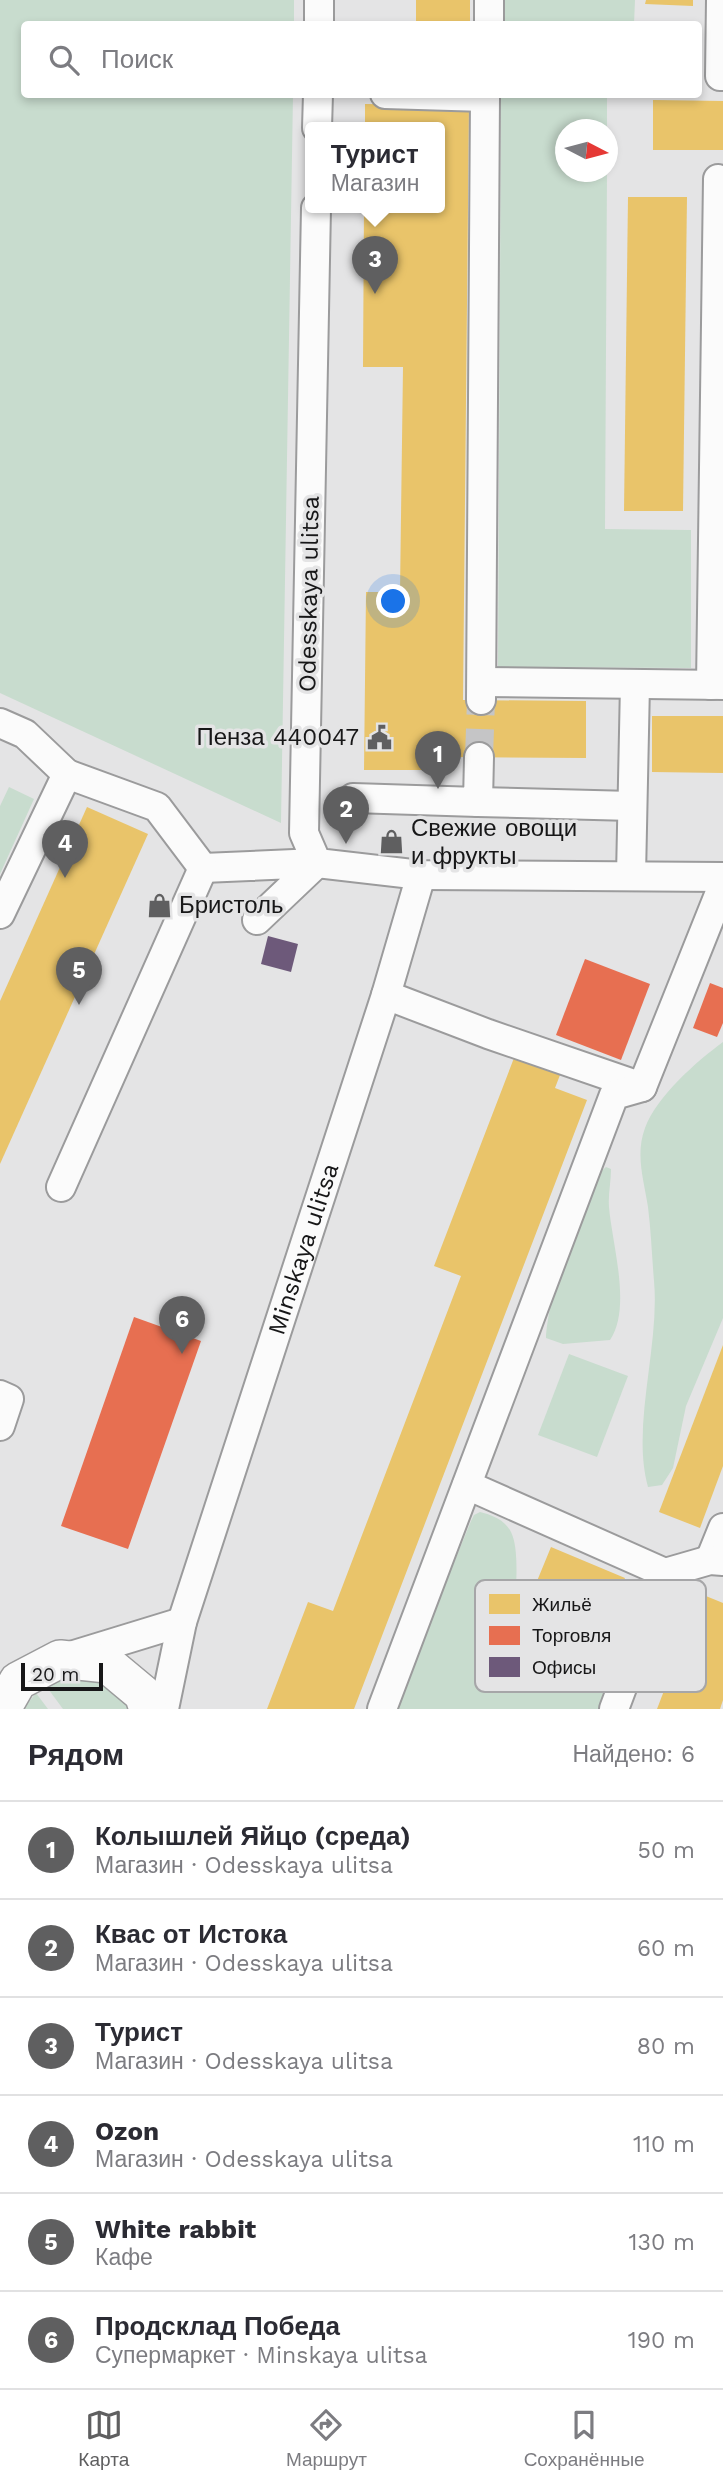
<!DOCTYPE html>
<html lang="ru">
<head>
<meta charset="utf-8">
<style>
  body { margin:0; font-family:"Work Sans",sans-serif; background:#f2f2f3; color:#2b2b33 }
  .compass { position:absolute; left:555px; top:119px; width:63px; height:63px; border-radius:50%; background:#fff; box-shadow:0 4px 10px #0003; rotate:96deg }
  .scale { position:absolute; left:21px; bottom:18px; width:82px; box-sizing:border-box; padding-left:7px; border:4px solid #171718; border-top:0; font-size:19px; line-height:24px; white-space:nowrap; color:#171718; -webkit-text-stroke:5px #e4e4e5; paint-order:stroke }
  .you { position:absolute; left:394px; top:602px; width:24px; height:24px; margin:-18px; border:5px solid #fff; border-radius:50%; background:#1a73e8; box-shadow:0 0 0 10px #1a73e833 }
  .badge { display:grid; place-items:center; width:46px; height:46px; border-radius:50%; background:#5f5f60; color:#fff; font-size:23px; font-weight:700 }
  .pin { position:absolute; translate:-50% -58px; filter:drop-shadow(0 2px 4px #0008) }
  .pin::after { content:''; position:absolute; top:37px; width:24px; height:21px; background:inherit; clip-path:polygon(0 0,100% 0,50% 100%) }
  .popup { position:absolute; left:305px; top:122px; width:140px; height:91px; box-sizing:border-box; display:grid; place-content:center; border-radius:7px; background:#fff; filter:drop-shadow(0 2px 5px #0005); font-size:23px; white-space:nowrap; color:#7c7c81 }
  .popup b { font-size:26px; color:#2b2b33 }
  .popup::after { content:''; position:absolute; left:50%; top:100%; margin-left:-14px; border:14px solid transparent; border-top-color:#fff }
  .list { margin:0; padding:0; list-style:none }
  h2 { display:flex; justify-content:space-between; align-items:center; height:91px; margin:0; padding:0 28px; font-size:30px }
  h2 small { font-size:23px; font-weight:400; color:#7c7c81 }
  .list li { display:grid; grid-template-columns:46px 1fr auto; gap:21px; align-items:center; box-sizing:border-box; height:98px; padding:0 28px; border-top:2px solid #e1e1e2 }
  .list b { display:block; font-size:26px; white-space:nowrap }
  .list p { margin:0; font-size:23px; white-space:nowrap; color:#7c7c81 }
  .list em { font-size:23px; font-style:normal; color:#7c7c81 }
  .icon { flex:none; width:38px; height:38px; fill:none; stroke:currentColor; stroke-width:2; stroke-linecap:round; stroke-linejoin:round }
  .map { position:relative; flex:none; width:723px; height:1709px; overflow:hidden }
  .search { position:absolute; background:#fff; box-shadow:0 4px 10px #0003; left:21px; right:21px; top:21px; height:77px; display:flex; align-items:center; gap:18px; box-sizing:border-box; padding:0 24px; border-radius:7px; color:#7c7c81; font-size:26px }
  .sheet { height:679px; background:#fff }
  nav { display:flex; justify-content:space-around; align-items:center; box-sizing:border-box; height:98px; border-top:2px solid #e1e1e2; background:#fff; font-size:19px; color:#7c7c81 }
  nav a { display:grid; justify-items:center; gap:4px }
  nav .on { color:#5f5f60 }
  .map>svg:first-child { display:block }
</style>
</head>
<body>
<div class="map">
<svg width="723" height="1709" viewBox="0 0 723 1709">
  <rect width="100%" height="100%" fill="#e4e4e5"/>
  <g fill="#c8dcce">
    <polygon points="0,0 294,0 294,24 24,24 24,94 293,95 281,823 0,693"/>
    <polygon points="498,0 635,0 634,24 497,24"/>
    <polygon points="501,95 607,95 607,129 566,130 566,172 607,172 605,529 691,530 691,668 498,667"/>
    <polygon points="9,787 34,799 0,874 0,806"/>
    <path d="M723,1042V1318L686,1406L673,1468L662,1485L648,1487C631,1426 660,1346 654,1281C652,1257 651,1231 648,1207C644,1180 635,1155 645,1128C656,1097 697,1061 723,1042Z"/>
    <path d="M606,1167L611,1169C611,1182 608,1195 609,1207C612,1244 632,1308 610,1340L563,1344L546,1338C547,1303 578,1189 606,1167Z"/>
    <polygon points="569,1354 628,1376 597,1457 538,1435"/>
    <path d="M480,1512C492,1515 505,1520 511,1532C522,1554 513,1611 514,1637C520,1643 526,1652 533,1656C556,1669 597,1663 603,1693C604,1699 605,1703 603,1709H394L471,1521L474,1515Z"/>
    <path d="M85,1678C106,1683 118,1691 131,1709H63L46,1686L65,1679Z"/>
    <polygon points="36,1693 48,1709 23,1709 24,1708"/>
  </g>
  <g fill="#e9c46a">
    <rect x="416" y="0" width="54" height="24"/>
    <polygon points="646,0 693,0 693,6 645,4"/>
    <polygon points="653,100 723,101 723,150 653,150"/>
    <polygon points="365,104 469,105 463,700 586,701 586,758 448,757 448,770 364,770 366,592 400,592 403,367 363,367 364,208 440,208 440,128 365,128"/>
    <polygon points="628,197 687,197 683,511 624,511"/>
    <polygon points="652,716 723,716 723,773 652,772"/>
    <polygon points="87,807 148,834 0,1164 0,1001"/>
    <polygon points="514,1058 560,1075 555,1088 587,1100 354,1709 267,1709 308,1602 333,1611 461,1276 434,1266"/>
    <polygon points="723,1345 723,1466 700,1528 659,1512"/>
    <polygon points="551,1547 625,1578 613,1605 605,1602 586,1647 521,1620"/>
    <polygon points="701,1594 723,1603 723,1700 720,1709 657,1709"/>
  </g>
  <g fill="#e76f51">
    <polygon points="585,959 650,984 621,1060 556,1035"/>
    <polygon points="710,983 723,988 723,1023 717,1037 693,1028"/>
    <polygon points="134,1317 201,1341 128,1549 61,1526"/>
  </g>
  <polygon fill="#6d597a" points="268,936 298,944 291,972 261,964"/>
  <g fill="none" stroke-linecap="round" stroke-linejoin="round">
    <polyline stroke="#c5c5c6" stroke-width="28" stroke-dasharray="28 14" stroke-linecap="butt" points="479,757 481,700"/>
    <defs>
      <g id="minor">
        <polyline points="721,0 720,76 723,76"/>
        <polyline points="319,24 319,0"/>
        <polyline points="489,24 489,0"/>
        <polyline points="385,94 485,97 485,94"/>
        <polyline points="317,128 318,94"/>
        <polyline points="316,208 304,833 317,863 421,875 723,877"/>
        <polyline points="482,682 723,685"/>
        <polyline points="711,685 718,179"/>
        <polyline points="481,700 485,97"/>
        <polyline points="0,723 25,734 67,774"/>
        <polyline points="353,798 478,802 479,757"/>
        <polyline points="478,802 632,806"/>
        <polyline points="631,876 635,684"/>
        <polyline points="0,914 67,774 157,807 203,868 317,863 257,920"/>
        <polyline points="386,995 488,1034 642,1087"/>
        <polyline points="61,1187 203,868"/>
        <polyline points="0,1395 9,1399 0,1426"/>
        <polyline points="467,1485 665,1573"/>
        <polyline points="710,1560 723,1528"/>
        <polyline points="71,1656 182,1622"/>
        <path id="s1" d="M164,1709L182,1622L386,995L421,875"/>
        <polyline points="382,1709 614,1095 642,1087 723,885"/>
        <polyline points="614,1709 665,1573 710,1560 723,1561"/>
      </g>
      <polyline id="major" points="2,1709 18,1681 60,1659 107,1664 143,1694 148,1709"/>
    </defs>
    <use href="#minor" stroke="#9b9b9c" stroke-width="32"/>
    <use href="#major" stroke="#9b9b9c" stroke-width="40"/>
    <use href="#minor" stroke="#fbfbfb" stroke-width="28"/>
    <use href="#major" stroke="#fbfbfb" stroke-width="37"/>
  </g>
  <defs>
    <symbol id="civic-bare" viewBox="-9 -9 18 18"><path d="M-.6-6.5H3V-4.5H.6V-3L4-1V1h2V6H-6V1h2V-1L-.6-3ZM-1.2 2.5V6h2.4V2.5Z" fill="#5f5f60" stroke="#e4e4e5" stroke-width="2.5" paint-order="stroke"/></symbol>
    <symbol id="shop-bare" viewBox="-9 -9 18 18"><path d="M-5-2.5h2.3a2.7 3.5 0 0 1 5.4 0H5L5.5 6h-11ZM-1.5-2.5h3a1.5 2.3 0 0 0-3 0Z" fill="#5f5f60" stroke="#e4e4e5" stroke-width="2.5" paint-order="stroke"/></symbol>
  </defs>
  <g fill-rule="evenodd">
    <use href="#civic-bare" x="362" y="720" width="35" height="35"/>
    <use href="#shop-bare" x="374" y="824" width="35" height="35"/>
    <use href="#shop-bare" x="142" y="888" width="35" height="35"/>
  </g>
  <g text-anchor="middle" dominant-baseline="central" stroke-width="7" stroke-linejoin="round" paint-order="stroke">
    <g font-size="24" fill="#171718" stroke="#e4e4e5">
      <text transform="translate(309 594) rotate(-89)">Odesskaya ulitsa</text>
      <text stroke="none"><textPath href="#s1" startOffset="481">Minskaya ulitsa</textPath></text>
    </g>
    <g font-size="24" fill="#171718" stroke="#e4e4e5" text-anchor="start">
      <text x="359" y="737" text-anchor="end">Пенза 440047</text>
      <text x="411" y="828">Свежие овощи<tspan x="411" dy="28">и фрукты</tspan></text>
      <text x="179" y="905">Бристоль</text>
    </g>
  </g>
  <rect x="475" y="1580" width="231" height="112" rx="10" fill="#e4e4e5" stroke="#a6a6a8" stroke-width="2"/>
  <rect x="489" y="1594" width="31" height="20" fill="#e9c46a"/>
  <rect x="489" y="1626" width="31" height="19" fill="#e76f51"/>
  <rect x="489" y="1657" width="31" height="20" fill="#6d597a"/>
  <g font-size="19" fill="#171718">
    <text x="532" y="1611">Жильё</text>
    <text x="532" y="1642">Торговля</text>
    <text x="532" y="1674">Офисы</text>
  </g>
</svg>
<svg class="compass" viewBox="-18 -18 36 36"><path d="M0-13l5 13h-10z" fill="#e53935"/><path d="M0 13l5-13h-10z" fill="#7c7c81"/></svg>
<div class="scale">20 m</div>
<div class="you"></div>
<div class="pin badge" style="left:438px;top:789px">1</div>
<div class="pin badge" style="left:346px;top:844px">2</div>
<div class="pin badge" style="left:375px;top:294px">3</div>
<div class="popup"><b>Турист</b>Магазин</div>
<div class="pin badge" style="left:65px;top:878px">4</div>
<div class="pin badge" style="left:79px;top:1005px">5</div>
<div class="pin badge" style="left:182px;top:1354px">6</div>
<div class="search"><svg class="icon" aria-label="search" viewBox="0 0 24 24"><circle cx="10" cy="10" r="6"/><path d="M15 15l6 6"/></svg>Поиск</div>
</div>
<section class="sheet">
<h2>Рядом<small>Найдено: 6</small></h2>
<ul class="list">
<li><span class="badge">1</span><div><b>Колышлей Яйцо (среда)</b><p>Магазин · Odesskaya ulitsa</p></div><em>50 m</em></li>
<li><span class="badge">2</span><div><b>Квас от Истока</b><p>Магазин · Odesskaya ulitsa</p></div><em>60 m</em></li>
<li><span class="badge">3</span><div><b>Турист</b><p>Магазин · Odesskaya ulitsa</p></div><em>80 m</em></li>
<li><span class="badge">4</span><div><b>Ozon</b><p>Магазин · Odesskaya ulitsa</p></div><em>110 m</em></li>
<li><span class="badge">5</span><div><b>White rabbit</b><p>Кафе</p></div><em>130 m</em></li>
<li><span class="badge">6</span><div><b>Продсклад Победа</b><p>Супермаркет · Minskaya ulitsa</p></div><em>190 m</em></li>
</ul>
</section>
<nav>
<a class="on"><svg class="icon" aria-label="map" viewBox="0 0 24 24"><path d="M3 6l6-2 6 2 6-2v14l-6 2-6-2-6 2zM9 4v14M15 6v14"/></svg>Карта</a>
<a><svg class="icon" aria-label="directions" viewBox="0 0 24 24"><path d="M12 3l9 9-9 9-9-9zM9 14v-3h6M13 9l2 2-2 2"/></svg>Маршрут</a>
<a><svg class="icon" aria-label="saved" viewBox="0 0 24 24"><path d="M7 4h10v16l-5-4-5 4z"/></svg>Сохранённые</a>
</nav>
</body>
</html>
